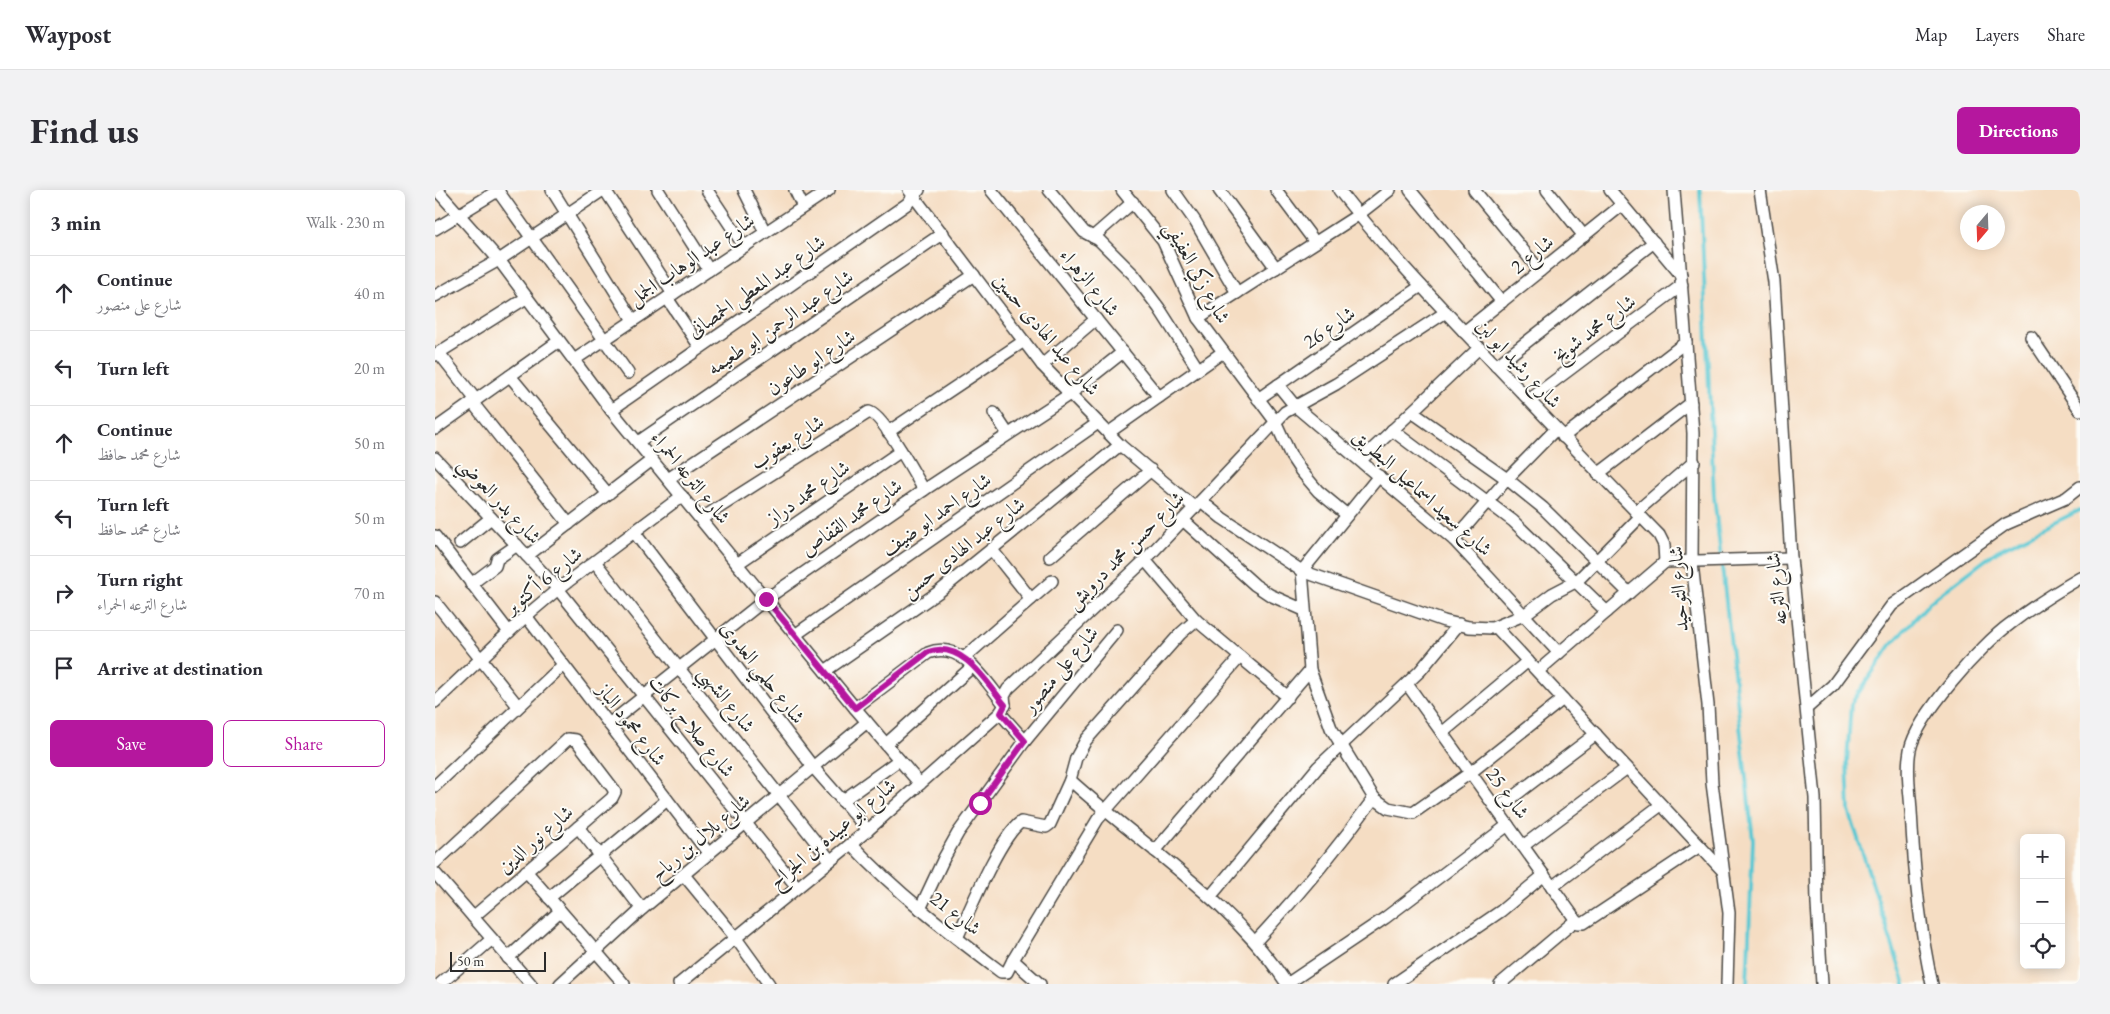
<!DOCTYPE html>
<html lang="en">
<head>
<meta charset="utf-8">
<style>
  body { margin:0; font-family:"EB Garamond",Amiri,serif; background:#f2f2f3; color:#2b2b33 }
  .controls { position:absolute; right:15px; bottom:15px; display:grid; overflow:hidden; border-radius:8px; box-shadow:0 2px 12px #0003 }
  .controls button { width:45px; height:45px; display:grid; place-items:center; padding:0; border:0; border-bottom:1px solid #e1e1e2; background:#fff; color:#2b2b33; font:25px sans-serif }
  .compass { position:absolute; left:1525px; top:15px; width:45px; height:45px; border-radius:50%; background:#fff; box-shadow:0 2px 12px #0003; rotate:199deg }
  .scale { position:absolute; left:15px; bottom:12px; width:96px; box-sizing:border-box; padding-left:5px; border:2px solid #2b2b2b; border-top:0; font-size:14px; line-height:18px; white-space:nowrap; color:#2b2b2b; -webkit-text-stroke:4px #fdfcf7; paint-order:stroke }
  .stop { position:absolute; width:15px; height:15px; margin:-11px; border:4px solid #b5179e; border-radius:50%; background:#fff }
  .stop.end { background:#b5179e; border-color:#fff; box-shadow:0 1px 5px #0008 }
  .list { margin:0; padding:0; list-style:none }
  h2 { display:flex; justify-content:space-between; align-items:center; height:65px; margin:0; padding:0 20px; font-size:21px }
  h2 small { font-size:16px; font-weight:400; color:#7c7c81 }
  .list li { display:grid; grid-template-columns:32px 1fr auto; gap:15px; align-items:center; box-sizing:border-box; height:75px; padding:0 20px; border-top:1px solid #e1e1e2 }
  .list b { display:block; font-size:19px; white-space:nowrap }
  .list p { margin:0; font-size:16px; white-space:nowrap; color:#7c7c81 }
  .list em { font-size:16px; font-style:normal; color:#7c7c81 }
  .actions { display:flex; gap:10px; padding:15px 20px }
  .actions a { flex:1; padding:11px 0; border:1px solid #b5179e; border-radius:8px; text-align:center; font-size:18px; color:#b5179e }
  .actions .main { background:#b5179e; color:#fff }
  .icon { flex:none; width:28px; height:28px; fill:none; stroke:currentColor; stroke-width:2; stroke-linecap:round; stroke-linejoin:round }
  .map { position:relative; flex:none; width:1645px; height:794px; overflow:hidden; border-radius:8px }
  header { display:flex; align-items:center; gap:30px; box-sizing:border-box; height:70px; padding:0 25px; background:#fff; border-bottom:1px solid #e1e1e2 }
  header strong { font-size:24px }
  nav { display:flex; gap:28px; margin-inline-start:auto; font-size:18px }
  .intro { display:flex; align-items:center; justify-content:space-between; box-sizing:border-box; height:120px; padding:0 30px }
  h1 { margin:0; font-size:35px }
  .button { padding:12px 22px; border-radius:8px; background:#b5179e; color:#fff; font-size:18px; font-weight:700 }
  main { display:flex; gap:30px; padding:0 30px }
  aside { flex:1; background:#fff; border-radius:8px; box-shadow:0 2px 12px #0003 }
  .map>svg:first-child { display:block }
</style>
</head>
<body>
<header>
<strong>Waypost</strong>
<nav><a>Map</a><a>Layers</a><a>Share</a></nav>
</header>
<div class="intro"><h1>Find us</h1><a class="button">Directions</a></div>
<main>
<aside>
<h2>3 min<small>Walk · 230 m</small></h2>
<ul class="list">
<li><svg class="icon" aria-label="ahead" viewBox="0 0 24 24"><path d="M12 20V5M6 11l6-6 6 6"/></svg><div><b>Continue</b><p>شارع على منصور</p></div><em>40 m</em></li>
<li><svg class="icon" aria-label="left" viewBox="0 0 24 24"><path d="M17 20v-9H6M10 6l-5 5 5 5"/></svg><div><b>Turn left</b></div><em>20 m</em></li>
<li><svg class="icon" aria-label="ahead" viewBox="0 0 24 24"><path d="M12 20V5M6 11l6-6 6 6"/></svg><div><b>Continue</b><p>شارع محمد حافظ</p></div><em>50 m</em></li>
<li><svg class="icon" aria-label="left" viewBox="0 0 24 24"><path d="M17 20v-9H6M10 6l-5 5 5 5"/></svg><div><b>Turn left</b><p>شارع محمد حافظ</p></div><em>50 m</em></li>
<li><svg class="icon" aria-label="right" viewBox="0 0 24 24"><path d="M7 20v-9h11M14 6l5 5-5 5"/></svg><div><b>Turn right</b><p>شارع الترعه الحمراء</p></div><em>70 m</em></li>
<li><svg class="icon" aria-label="arrive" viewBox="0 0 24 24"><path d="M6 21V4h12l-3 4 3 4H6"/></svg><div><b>Arrive at destination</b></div></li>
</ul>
<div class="actions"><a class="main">Save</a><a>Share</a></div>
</aside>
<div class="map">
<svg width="1645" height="794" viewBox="0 0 1645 794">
  <rect width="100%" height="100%" fill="#fdfcf7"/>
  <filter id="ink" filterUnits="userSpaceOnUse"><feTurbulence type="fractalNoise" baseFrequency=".02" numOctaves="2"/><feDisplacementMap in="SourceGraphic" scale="10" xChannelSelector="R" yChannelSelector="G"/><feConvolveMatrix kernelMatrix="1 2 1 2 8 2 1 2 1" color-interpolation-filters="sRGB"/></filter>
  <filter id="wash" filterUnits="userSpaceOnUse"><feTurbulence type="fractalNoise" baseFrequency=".0096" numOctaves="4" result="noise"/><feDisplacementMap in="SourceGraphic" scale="20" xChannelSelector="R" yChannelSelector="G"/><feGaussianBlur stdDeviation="1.12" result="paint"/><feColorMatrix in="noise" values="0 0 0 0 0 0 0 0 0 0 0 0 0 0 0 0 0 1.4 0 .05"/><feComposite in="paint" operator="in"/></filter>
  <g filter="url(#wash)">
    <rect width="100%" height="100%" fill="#f5ddc3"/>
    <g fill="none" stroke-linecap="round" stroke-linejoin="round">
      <g stroke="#5ac7d2" stroke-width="4">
        <polyline points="1265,0 1279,306 1318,650 1312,794"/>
        <polyline points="1470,794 1414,621 1412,571 1416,514 1456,455 1495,412 1562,361 1645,320"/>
      </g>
    </g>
  </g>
  <g filter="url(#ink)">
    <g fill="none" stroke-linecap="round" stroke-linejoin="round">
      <defs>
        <g id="street">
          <polyline points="2,0 64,70 176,220 420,518 485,594"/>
          <polyline points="117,0 198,130"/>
          <polyline points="170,0 238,104"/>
          <polyline points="223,0 274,80"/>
          <polyline points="272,0 309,56"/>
          <polyline points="309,0 330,42"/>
          <polyline points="360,0 368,17"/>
          <polyline points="474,0 607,175 685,255 760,318"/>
          <polyline points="556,0 724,207"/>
          <polyline points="614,0 649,42 664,50 699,85 724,118 763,179"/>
          <polyline points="687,0 728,51 763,128 840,231 856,266 866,281 883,301 912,325"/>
          <polyline points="738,0 760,31 802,103"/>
          <polyline points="784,0 841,78"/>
          <polyline points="841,0 880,52"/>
          <path d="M904,0C950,59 1002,113 1053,167C1110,227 1166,286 1224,345L1229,355L1230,372"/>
          <polyline points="975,0 1067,112"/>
          <polyline points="1039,0 1105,81"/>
          <polyline points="1112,0 1149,46"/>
          <polyline points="1175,0 1246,85"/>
          <polyline points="1239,0 1258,243 1257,373 1273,515 1277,593 1294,723 1292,794"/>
          <polyline points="1325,0 1339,92 1356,368 1380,608 1382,714 1387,794"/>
          <polyline points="63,1 193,183"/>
          <polyline points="0,39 64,0"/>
          <polyline points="658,47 698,12"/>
          <polyline points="0,106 64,70 168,0"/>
          <polyline points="232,108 265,157"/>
          <polyline points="763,128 923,25 955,0"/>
          <polyline points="1029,142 1187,15"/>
          <polyline points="1596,147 1645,220"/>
          <polyline points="4,163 41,210"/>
          <polyline points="0,165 91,108"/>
          <polyline points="139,170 394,0"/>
          <polyline points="607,175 661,129"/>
          <polyline points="1061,176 1219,52"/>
          <polyline points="75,186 173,304"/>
          <polyline points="843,195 860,216 1019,350 1124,463"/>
          <polyline points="823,209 986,96"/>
          <polyline points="1094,210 1247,95"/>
          <polyline points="37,212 134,334"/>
          <polyline points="176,220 472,14 484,0"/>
          <polyline points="977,222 1072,289 1108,318 1194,403"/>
          <polyline points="559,223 573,244"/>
          <polyline points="0,239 124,151"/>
          <polyline points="957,240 1078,331 1172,422"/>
          <polyline points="453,242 589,151"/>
          <polyline points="673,243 788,162"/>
          <polyline points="1128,247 1251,152"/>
          <polyline points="203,252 508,43"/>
          <polyline points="0,268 123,399 362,697"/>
          <polyline points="926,270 1044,158"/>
          <polyline points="1163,284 1256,213"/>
          <polyline points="944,286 867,381 875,480 896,538 939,608 953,618 978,623 1035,583 1128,509"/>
          <polyline points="233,289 539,85"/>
          <polyline points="766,311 787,328 867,381 1009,431 1034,437 1057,438 1089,425 1117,404 1142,391 1206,326"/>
          <polyline points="1201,322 1259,272"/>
          <path d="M266,329L434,222C448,225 480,285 489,300"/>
          <polyline points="748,330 820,395 835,405 869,420"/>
          <polyline points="199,342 378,577 433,640"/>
          <polyline points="0,346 74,442"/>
          <polyline points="1019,350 1072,289 1121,239"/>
          <polyline points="25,353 56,328"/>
          <polyline points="557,360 596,409"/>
          <polyline points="92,366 217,270"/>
          <polyline points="615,367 716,280"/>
          <polyline points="710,370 761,430"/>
          <polyline points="160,372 395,670"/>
          <polyline points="302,374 466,261"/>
          <polyline points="36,394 60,376 62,369 82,355"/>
          <polyline points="0,412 83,516"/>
          <polyline points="91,426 274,664"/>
          <polyline points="1061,437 1288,681"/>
          <polyline points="360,445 663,233"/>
          <polyline points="529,468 617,391"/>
          <polyline points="390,481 505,401 685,255"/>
          <polyline points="1103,481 1230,372 1356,368"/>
          <polyline points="972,494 1143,733 1149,733 1265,656"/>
          <polyline points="0,512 91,426 123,399 247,306"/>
          <polyline points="570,515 569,506 573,499 710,370 850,222 901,194 1011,122"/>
          <path d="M420,518L493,463C527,449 552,493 570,515"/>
          <polyline points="1372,518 1398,495 1457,415 1571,334 1631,308 1645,297"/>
          <polyline points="565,523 590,551"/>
          <polyline points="174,534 331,409 489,300 635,204 688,162"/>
          <polyline points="1007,543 1093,471"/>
          <polyline points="451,554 538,476"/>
          <path d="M635,590C708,656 797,711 852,794L950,728L1073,635"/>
          <polyline points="0,596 128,475"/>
          <polyline points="407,611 464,570"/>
          <polyline points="1062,619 1161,544"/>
          <polyline points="143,637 207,719"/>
          <path d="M416,654C461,702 513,742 566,782H572L578,770L605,794"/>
          <polyline points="1088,656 1192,578"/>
          <polyline points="720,661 875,480"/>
          <polyline points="0,673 133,549 141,550 177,597 180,602 177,608 38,727"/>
          <polyline points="91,681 189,794"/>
          <polyline points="0,683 96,794"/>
          <polyline points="249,685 300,747 334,794"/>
          <polyline points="1117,697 1226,615"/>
          <polyline points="775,707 883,577 985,481 1024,434"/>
          <polyline points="114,708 232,610"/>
          <polyline points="485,719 509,668 523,643 590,551 682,440"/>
          <path d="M522,748C534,722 565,646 586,632L611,637L615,634L635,590L641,568L651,550L745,444L761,430L853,507"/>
          <path d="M820,752C863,706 902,659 939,608"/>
          <polyline points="73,768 125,721"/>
          <polyline points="578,770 663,629 805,467"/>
          <polyline points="5,794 57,749"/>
          <polyline points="125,794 207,719 432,532"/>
          <polyline points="244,794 433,640 565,523 570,515"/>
          <polyline points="959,794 1066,721 1109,685"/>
          <polyline points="1065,794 1141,730"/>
          <path d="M1497,794C1484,737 1479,679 1476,621C1475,602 1471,580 1475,560C1482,526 1547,454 1575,434C1597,417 1621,402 1645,388"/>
        </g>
      </defs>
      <use href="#street" stroke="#494642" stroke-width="14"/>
      <use href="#street" stroke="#fff" stroke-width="11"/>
    </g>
  </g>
  <g fill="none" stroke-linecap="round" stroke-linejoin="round" filter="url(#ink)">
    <path stroke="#b5179e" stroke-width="6" d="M331,409L420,518L493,462C527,449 552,493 570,515L566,523L590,551L545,613"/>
  </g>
  <g text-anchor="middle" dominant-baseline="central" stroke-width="4" stroke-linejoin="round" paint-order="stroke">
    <g font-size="20" fill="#2b2b2b" stroke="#fdfcf7">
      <text transform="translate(1097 64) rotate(-39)">شارع 2</text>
      <text transform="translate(256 69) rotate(-34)">شارع عبد الوهاب الجمل</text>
      <text transform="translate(763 82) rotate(61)">شارع زكي العفيفي</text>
      <text transform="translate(655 92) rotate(51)">شارع الزهراء</text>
      <text transform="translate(321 96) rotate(-35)">شارع عبد المعطي الحمصانى</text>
      <text transform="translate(345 132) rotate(-34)">شارع عبد الرحمن ابو طعيمه</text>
      <text transform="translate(894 137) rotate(-35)">شارع 26</text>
      <text transform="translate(1159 138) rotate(-37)">شارع محمد شويخ</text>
      <text transform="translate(612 144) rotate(50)">شارع عبد الهادى حسين</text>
      <text transform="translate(376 172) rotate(-34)">شارع ابو طاعون</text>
      <text transform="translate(1084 173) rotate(47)">شارع رشيد ابو لبن</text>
      <text transform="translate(352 252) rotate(-33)">شارع يعقوب</text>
      <text transform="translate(256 287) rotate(51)">شارع الترعه الحمراء</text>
      <text transform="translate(373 302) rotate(-35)">شارع محمد دراز</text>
      <text transform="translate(988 302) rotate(42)">شارع سعيد اسماعيل البطريق</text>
      <text transform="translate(65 310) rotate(47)">شارع بدر العوضي</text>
      <text transform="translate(501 324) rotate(-35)">شارع احمد ابو ضيف</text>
      <text transform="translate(416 327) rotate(-35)">شارع محمد القفاص</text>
      <text transform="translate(528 357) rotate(-38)">شارع عبد الهادى حسن</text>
      <text transform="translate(690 360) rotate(-45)">شارع حسن محمد درويش</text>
      <text transform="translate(108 390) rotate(-39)">شارع 6 أكتوبر</text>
      <text transform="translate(1243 399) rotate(-94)">شارع التوحيد</text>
      <text transform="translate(1341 399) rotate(-96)">شارع الترعه</text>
      <text transform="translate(625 479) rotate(-50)">شارع على منصور</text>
      <text transform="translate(328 482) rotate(52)">شارع حلمي العدوى</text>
      <text transform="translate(292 509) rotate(52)">شارع الشهبي</text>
      <text transform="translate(197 534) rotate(52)">شارع محمود الباز</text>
      <text transform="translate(257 536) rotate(51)">شارع صلاح بركات</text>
      <text transform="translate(1073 603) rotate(54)">شارع 25</text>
      <text transform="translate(397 643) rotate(-40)">شارع ابو عبيده بن الجراح</text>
      <text transform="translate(265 647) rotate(-40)">شارع بلال بن رباح</text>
      <text transform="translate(100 649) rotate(-41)">شارع نور الدين</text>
      <text transform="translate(521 723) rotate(38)">شارع 21</text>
    </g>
  </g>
</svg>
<div class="controls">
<button>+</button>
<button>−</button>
<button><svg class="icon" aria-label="locate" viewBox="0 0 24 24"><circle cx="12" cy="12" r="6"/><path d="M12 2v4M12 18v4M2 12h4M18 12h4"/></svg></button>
</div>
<svg class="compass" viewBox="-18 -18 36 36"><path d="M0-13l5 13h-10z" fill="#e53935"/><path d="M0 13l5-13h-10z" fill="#7c7c81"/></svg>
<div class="scale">50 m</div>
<div class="stop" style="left:545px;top:613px"></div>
<div class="stop end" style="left:331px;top:409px"></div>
</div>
</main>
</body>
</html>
